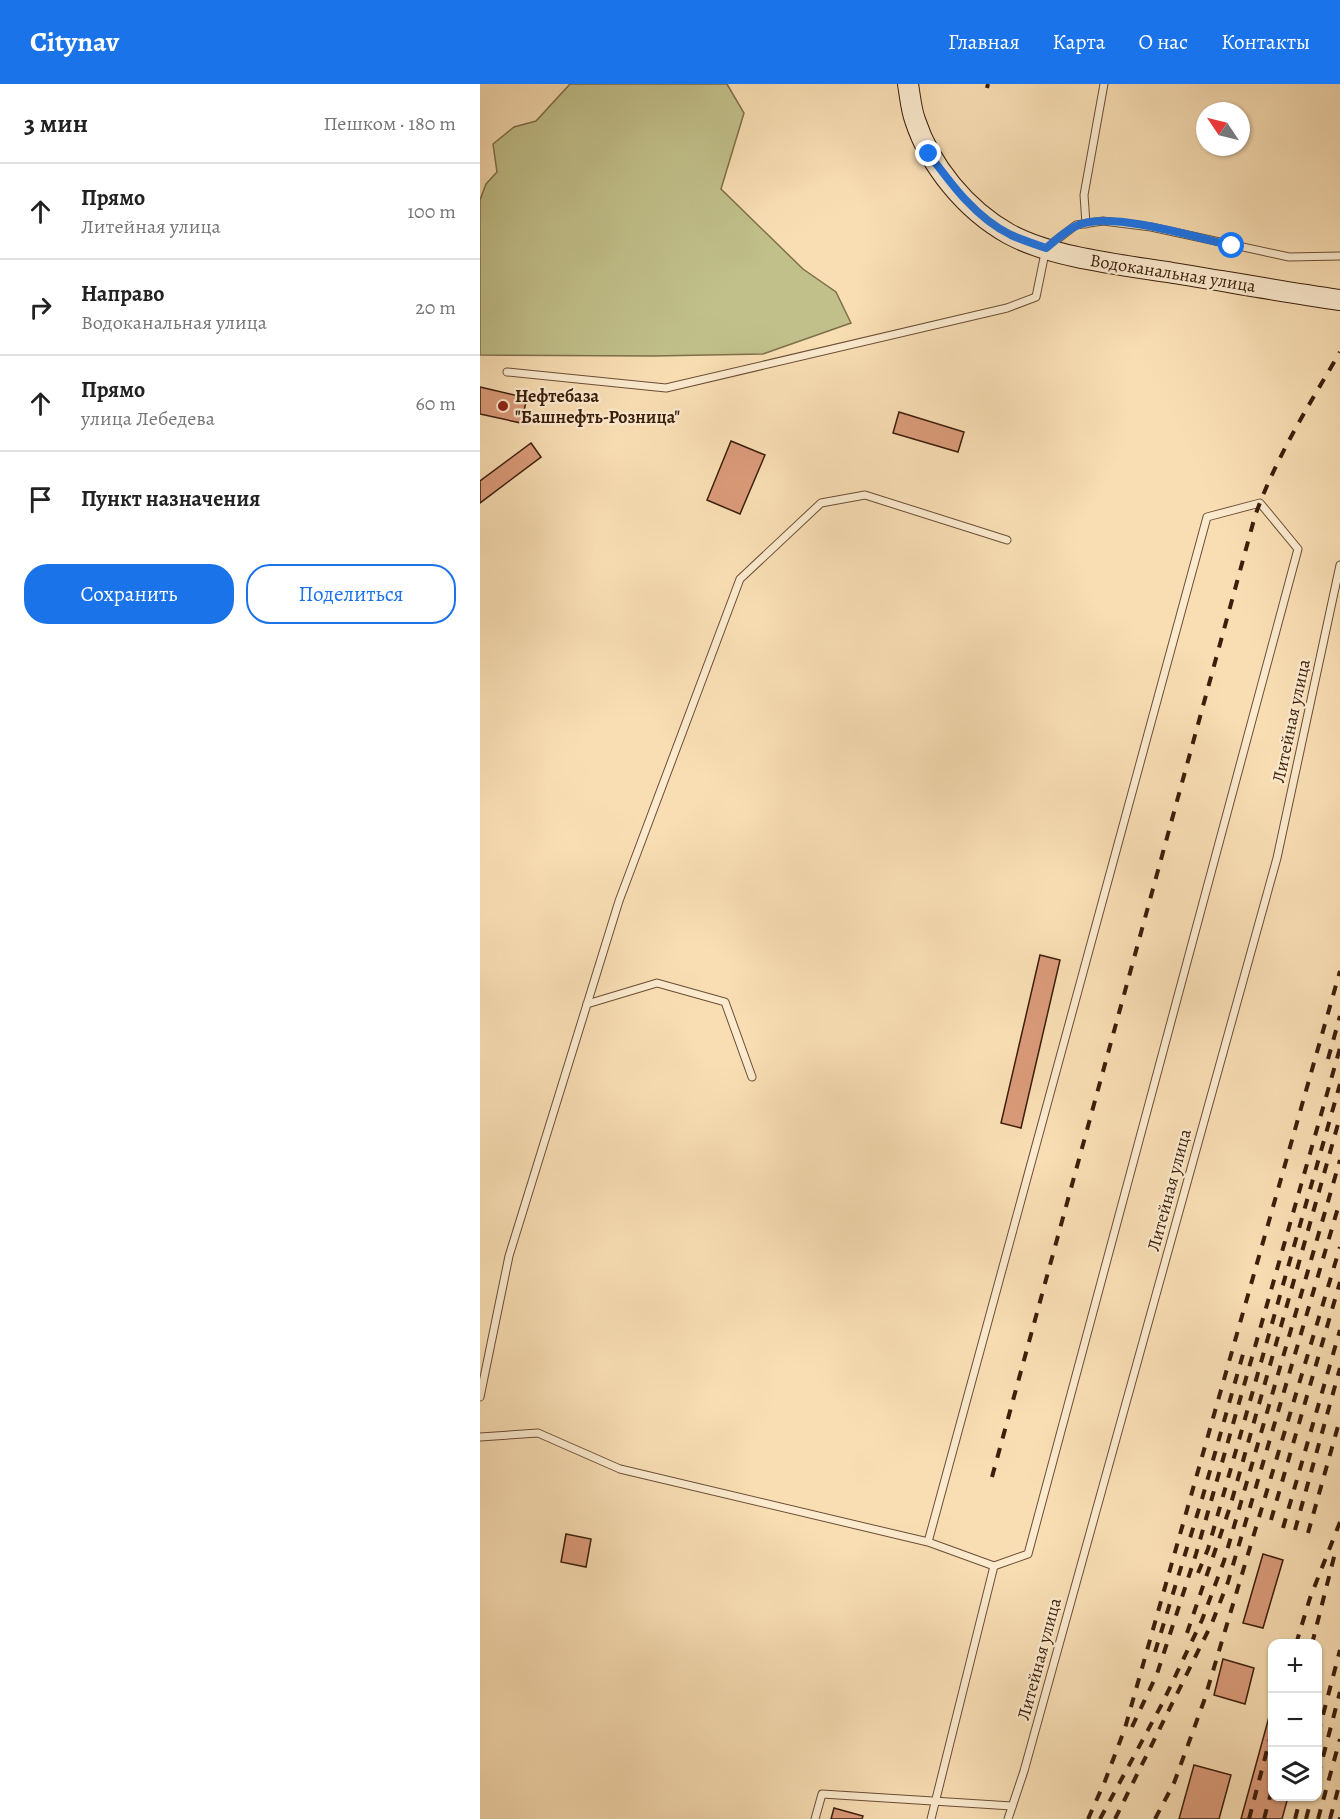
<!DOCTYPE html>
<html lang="ru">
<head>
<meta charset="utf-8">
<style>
  body { margin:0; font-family:Alegreya,serif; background:#f6f6f6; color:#222 }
  .controls { position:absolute; right:18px; bottom:18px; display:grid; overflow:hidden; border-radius:12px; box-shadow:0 2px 4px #0004 }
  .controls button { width:54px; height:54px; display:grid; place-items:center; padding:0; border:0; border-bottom:2px solid #e0e0e0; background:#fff; color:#222; font:30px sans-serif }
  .compass { position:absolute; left:716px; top:18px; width:54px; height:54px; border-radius:50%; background:#fff; box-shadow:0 2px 4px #0004; rotate:305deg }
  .stop { position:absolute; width:18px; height:18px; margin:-14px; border:4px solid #1a73e8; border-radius:50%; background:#fff }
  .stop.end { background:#1a73e8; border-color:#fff; box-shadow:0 2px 6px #0008 }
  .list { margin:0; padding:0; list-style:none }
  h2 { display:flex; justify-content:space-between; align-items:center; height:78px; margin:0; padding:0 24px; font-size:26px }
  h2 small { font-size:20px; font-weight:400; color:#767676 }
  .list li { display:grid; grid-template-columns:39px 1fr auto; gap:18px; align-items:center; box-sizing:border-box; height:96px; padding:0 24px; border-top:2px solid #e0e0e0 }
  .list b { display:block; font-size:22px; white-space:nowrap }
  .list p { margin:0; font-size:20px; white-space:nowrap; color:#767676 }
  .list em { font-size:20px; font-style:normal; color:#767676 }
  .actions { display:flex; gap:12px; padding:18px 24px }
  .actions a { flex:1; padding:14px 0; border:2px solid #1a73e8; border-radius:24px; text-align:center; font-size:21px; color:#1a73e8 }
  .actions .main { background:#1a73e8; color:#fff }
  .icon { flex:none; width:33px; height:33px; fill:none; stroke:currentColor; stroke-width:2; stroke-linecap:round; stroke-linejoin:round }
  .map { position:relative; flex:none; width:860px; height:1735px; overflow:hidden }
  header { display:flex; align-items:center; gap:36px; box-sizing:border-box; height:84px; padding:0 30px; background:#1a73e8; color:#fff }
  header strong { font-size:28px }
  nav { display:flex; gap:33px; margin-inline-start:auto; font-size:21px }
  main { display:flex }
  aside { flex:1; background:#fff }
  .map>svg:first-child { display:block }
</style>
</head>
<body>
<header>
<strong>Citynav</strong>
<nav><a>Главная</a><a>Карта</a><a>О нас</a><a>Контакты</a></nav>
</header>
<main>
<aside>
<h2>3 мин<small>Пешком · 180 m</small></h2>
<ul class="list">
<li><svg class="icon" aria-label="ahead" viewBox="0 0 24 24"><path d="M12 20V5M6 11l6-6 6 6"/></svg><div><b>Прямо</b><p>Литейная улица</p></div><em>100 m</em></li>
<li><svg class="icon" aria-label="right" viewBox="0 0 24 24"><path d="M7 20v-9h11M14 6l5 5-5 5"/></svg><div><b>Направо</b><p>Водоканальная улица</p></div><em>20 m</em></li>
<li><svg class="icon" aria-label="ahead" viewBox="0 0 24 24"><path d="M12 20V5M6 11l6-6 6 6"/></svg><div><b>Прямо</b><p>улица Лебедева</p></div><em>60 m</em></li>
<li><svg class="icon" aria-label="arrive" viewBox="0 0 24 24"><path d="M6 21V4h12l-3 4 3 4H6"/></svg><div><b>Пункт назначения</b></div></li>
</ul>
<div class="actions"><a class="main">Сохранить</a><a>Поделиться</a></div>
</aside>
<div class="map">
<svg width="860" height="1735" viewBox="0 0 860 1735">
  <rect width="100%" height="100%" fill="#f9deb4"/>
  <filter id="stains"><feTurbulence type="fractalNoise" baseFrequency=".00333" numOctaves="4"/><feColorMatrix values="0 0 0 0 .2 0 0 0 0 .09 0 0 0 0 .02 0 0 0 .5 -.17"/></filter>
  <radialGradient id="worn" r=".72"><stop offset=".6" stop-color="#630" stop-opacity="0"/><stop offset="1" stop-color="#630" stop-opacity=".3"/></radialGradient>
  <polygon fill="#c1c08b" stroke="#7e6f4b" stroke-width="1.5" points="90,0 247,0 264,29 241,105 323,185 356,208 371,239 283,270 173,272 0,271 0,116 6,100 17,88 13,60 34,43 56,37"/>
  <g fill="#db9b7a" stroke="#3c1e0b" stroke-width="1.5">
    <polygon points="0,303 47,314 41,339 0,330"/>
    <polygon points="419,328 484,348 478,368 413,349"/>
    <polygon points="251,357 285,371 260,430 227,416"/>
    <polygon points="51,359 61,373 0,419 0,397"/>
    <polygon points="560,871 580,876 541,1044 521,1039"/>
    <polygon points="86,1450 111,1455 106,1483 81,1478"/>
    <polygon points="783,1470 803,1476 783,1544 763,1539"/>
    <polygon points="743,1575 774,1584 765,1620 734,1611"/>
    <polygon points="789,1633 792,1633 792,1713 808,1713 802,1735 761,1735"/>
    <polygon points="714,1681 751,1691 739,1735 699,1735"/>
    <polygon points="354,1724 383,1732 382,1735 351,1735"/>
  </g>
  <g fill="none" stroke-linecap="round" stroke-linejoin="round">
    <defs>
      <g id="service">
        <polyline points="606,140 604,111 624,0"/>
        <polyline points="27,288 186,304 527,224 556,213 566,164 596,141 623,137 671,143 809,173 860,172"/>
        <polyline points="107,920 177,899 245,918 272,993"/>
        <polyline points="0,1313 29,1172 139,817 260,495 341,419 385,411 527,456"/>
        <polyline points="0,1353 58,1349 140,1385 448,1458 514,1482 548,1470 818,465 780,419 727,433 448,1458"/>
        <polyline points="335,1735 342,1710 532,1722"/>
        <polyline points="451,1735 514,1482"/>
        <polyline points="528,1735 544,1687 797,774 860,481"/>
      </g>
      <path id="secondary" d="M428,0C430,12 431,25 435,36C450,82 486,126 529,150C573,174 643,181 693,189C749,198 804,208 860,216"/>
    </defs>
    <use href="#service" stroke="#6b4e35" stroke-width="9"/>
    <use href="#secondary" stroke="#3c1e0b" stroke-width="22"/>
    <use href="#service" stroke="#fbeace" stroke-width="7"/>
    <use href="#secondary" stroke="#fbeace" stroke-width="20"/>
    <g stroke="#3c1e0b" stroke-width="4" stroke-dasharray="10 10" stroke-linecap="butt">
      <polyline points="507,4 508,0"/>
      <polyline points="848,975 860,932"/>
      <path d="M512,1393L775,432C796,373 829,321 860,268"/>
      <polyline points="791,1436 860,1198"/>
      <polyline points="803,1444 860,1246"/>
      <polyline points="815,1446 860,1284"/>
      <polyline points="828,1449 860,1335"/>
      <polyline points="718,1489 728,1465 860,1000"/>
      <polyline points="707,1549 750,1423 860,1033"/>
      <polyline points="816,1560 830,1514 860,1438"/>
      <polyline points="832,1560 855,1469"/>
      <polyline points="675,1568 722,1415 765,1263"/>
      <polyline points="652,1643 677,1590 716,1470 860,964"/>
      <polyline points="838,1650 860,1566"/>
      <polyline points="838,1692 860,1608"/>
      <polyline points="608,1735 625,1697 645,1644 860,887"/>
      <polyline points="620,1735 682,1620 722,1536 744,1477 860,1076"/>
      <polyline points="635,1735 732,1539 748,1498 860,1117"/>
      <polyline points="675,1735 694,1699 724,1617 860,1163"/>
      <polyline points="769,1735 792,1647"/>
      <polyline points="784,1735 792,1705"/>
      <polyline points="815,1735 821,1712"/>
      <polyline points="826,1735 832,1712"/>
      <polyline points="838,1735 860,1655"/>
      <polyline points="850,1735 860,1698"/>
      <polyline points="860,1735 860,1733"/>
    </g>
  </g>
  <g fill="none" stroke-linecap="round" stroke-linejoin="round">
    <path stroke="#1a73e8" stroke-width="8" d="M449,70C471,100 496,134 531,151C542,156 554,160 566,164C575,157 585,147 596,142C628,126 716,153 752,162"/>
  </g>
  <circle fill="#8f2418" stroke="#fbeace" stroke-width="2" cx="23" cy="322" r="6"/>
  <g text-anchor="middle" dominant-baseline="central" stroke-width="4.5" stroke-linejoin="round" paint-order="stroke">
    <g font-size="18" fill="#3c1e0b" stroke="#fbeace">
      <text transform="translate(693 189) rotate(9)">Водоканальная улица</text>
      <text transform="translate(811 637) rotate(-78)">Литейная улица</text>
      <text transform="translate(689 1106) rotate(-75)">Литейная улица</text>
      <text transform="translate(559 1575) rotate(-75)">Литейная улица</text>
    </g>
    <g font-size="18" font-weight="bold" fill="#3c1e0b" stroke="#fbeace" text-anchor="start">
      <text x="35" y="312">Нефтебаза<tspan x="35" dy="21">"Башнефть-Розница"</tspan></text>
    </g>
  </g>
  <rect width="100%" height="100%" filter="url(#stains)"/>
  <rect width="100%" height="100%" fill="url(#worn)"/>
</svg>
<div class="controls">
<button>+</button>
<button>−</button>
<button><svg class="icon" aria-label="layers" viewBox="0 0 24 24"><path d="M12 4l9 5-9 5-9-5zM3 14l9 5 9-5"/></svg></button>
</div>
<svg class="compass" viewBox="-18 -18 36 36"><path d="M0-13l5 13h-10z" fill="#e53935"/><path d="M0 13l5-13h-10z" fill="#767676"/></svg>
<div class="stop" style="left:752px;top:162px"></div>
<div class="stop end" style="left:449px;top:70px"></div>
</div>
</main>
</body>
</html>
